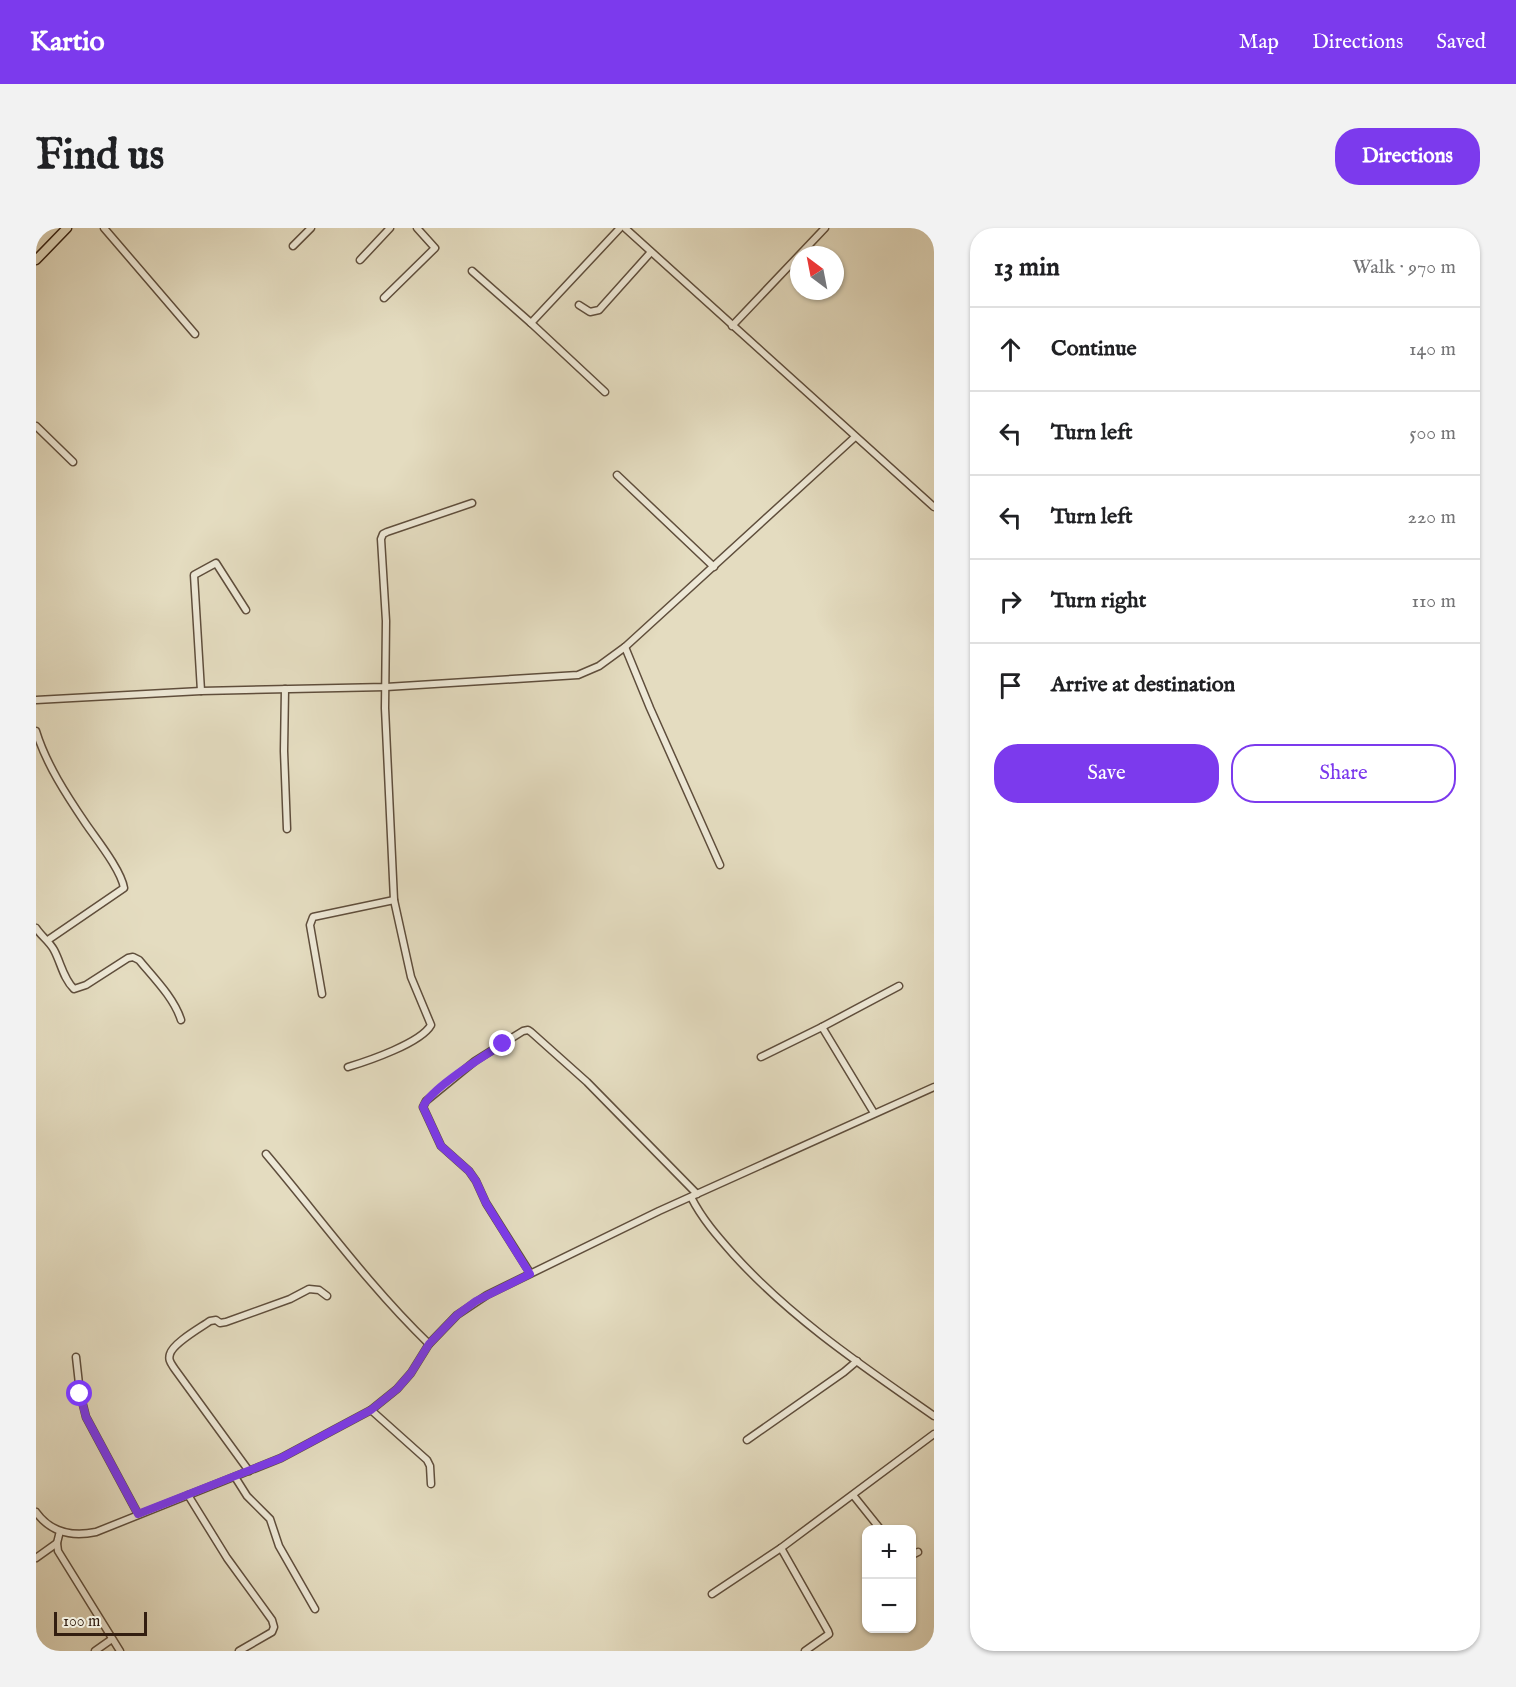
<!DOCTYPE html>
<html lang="en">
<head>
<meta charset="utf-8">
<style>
  body { margin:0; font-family:"IM FELL English",serif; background:#f2f2f2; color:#202124 }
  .controls { position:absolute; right:18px; bottom:18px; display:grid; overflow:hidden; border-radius:12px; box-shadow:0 2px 4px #0004 }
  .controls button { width:54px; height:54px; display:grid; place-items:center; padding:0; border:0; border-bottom:2px solid #e0e0e0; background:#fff; color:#202124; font:30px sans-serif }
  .compass { position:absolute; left:754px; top:18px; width:54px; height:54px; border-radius:50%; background:#fff; box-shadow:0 2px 4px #0004; rotate:328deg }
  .scale { position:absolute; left:18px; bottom:15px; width:93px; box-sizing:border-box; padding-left:6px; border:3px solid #331e10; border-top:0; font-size:16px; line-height:21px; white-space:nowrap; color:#331e10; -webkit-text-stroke:4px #ede8d6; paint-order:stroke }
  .stop { position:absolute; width:18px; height:18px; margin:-14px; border:4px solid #7c3aed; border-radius:50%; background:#fff }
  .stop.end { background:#7c3aed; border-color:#fff; box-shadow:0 2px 6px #0008 }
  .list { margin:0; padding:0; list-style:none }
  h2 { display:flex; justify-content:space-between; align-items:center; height:78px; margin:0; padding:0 24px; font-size:26px }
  h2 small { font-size:20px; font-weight:400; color:#757577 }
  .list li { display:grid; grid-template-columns:39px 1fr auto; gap:18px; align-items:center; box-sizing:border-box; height:84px; padding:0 24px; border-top:2px solid #e0e0e0 }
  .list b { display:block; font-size:22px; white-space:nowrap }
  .list em { font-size:20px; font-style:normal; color:#757577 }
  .actions { display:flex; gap:12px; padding:18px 24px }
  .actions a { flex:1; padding:14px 0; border:2px solid #7c3aed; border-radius:24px; text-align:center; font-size:21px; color:#7c3aed }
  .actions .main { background:#7c3aed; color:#fff }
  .icon { flex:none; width:33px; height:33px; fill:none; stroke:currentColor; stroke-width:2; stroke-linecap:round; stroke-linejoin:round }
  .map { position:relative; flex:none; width:898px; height:1423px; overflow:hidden; border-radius:24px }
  header { display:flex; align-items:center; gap:36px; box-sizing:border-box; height:84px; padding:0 30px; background:#7c3aed; color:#fff }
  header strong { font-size:28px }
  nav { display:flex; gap:33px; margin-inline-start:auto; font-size:21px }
  .intro { display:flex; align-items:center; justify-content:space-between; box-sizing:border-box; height:144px; padding:0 36px }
  h1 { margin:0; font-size:42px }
  .button { padding:15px 27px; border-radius:24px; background:#7c3aed; color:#fff; font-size:21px; font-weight:700 }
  main { display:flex; gap:36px; padding:0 36px }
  aside { flex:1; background:#fff; border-radius:24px; box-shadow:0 2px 4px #0004 }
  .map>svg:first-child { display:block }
</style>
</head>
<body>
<header>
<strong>Kartio</strong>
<nav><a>Map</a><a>Directions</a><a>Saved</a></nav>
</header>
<div class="intro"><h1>Find us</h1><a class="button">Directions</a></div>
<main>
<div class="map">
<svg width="898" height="1423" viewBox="0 0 898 1423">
  <rect width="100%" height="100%" fill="#e4dcc0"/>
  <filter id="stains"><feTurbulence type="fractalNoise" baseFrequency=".00333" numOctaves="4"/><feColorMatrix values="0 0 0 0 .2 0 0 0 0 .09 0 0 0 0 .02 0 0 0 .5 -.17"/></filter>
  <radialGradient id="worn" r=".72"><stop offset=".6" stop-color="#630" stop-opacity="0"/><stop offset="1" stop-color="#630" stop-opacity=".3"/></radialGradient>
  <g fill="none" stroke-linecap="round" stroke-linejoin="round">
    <defs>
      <g id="minor">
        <polyline points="68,0 159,106"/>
        <polyline points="589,0 898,279"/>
        <polyline points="257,18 275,0"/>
        <polyline points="324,32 354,0"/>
        <polyline points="436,43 495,95 584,0"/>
        <polyline points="348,70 399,20 381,0"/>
        <polyline points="543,77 554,84 563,82 615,24"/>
        <polyline points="495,95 569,164"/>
        <polyline points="696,98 789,0"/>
        <polyline points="0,198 37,234"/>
        <polyline points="581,247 678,339"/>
        <polyline points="589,419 614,480 684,637"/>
        <polyline points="249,461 248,523 251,601"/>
        <polyline points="165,463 158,347 180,335 210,382"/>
        <polyline points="0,472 165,463 350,459 542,447 563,438 589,419 819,209"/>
        <path d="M0,503C10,536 31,568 50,596C61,612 85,642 88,660L12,712"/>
        <path d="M0,700C6,709 13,713 18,722C25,735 27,750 38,761L50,757L92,730L97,729L103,732C118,750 138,770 145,792"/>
        <polyline points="286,766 274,697 277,689 358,672"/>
        <polyline points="786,799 863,758"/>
        <polyline points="725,829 786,799 838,885"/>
        <path d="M312,839C332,833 385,815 395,797L375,749L358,672L349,480L350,393L345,311L347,306L351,304L436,275"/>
        <path d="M230,926C284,990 333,1058 393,1116"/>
        <path d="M655,969C666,991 682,1009 698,1027C756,1091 828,1139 898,1188"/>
        <polyline points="494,1045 450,975 440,953 433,943 405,918 387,879 390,873 439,833 487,803 492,802 495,804 551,854 661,966"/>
        <polyline points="40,1129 44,1165 50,1189 102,1286"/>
        <polyline points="335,1182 391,1232 394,1238 395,1256"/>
        <polyline points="711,1212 808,1144 821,1133"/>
        <path d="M213,1243L138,1140C135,1135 132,1132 134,1126C137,1115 164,1100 174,1093L180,1092L184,1095L190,1094L254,1071L273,1061L283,1062L291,1068"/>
        <polyline points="199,1249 211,1268 234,1291 243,1318 279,1381"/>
        <polyline points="152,1267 191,1330 236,1392 238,1399 236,1404 203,1423"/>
        <polyline points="817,1267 845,1302"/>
        <path d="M0,1284C15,1305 36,1309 60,1304L245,1230L335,1182L361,1161L375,1145L393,1116L421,1087L451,1067L623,983L898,859"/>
        <polyline points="24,1303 21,1315 22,1323 84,1423"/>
        <polyline points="745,1320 792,1403 793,1406 769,1423"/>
        <polyline points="876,1327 882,1324"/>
        <polyline points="0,1330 21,1315"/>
        <polyline points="676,1366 745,1320 898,1206"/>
        <polyline points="59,1423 76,1411"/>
      </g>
      <polyline id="major" points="0,32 31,0"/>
    </defs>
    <use href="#minor" stroke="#5f4e3c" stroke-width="9"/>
    <use href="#major" stroke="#331e10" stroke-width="11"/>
    <use href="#minor" stroke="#ede8d6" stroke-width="6"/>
    <use href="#major" stroke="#e4dcc0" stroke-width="8"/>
  </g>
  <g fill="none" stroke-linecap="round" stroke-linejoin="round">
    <path stroke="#7c3aed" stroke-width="8" d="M44,1166L50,1189L102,1286L245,1230L335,1182L361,1161L375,1145L393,1116L421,1087L440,1073L494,1046L450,975L440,953L433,943L405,918L387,879C393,862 449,827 467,816"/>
  </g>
  <rect width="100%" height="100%" filter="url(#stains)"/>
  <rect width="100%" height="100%" fill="url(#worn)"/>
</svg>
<div class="controls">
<button>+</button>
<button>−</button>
</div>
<svg class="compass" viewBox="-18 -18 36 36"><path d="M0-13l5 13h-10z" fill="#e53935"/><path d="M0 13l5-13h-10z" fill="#757577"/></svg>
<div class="scale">100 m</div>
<div class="stop" style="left:44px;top:1166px"></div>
<div class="stop end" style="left:467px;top:816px"></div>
</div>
<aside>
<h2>13 min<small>Walk · 970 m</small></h2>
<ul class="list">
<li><svg class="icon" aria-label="ahead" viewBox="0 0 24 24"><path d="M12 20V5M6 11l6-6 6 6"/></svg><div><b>Continue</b></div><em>140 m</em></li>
<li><svg class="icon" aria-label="left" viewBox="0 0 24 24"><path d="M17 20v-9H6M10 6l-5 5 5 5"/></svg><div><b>Turn left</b></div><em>500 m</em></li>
<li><svg class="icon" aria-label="left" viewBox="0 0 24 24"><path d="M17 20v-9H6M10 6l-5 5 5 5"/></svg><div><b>Turn left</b></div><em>220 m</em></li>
<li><svg class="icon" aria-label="right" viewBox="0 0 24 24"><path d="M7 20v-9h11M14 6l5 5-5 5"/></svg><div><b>Turn right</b></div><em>110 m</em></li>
<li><svg class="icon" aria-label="arrive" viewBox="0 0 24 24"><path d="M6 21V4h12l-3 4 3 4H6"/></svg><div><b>Arrive at destination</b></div></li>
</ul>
<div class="actions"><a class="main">Save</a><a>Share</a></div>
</aside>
</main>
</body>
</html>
